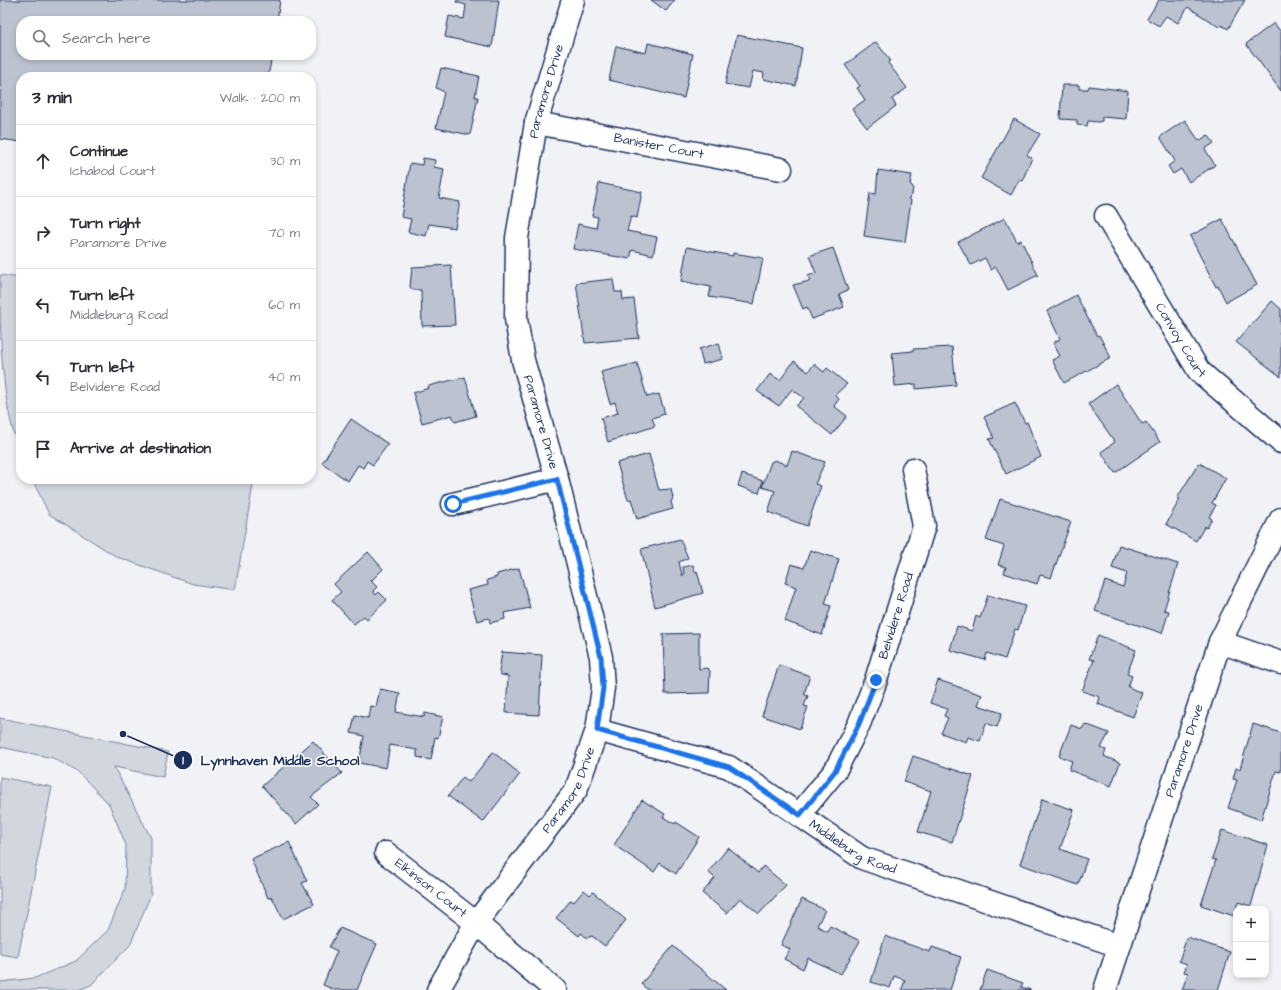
<!DOCTYPE html>
<html lang="en">
<head>
<meta charset="utf-8">
<style>
  body { margin:0; font-family:"Architects Daughter",sans-serif; background:#f7f7f7; color:#2b2b33 }
  .controls { position:absolute; right:12px; bottom:12px; display:grid; overflow:hidden; border-radius:8px; box-shadow:0 2px 6px #0003 }
  .controls button { width:36px; height:36px; display:grid; place-items:center; padding:0; border:0; border-bottom:1px solid #e1e1e2; background:#fff; color:#2b2b33; font:20px sans-serif }
  .stop { position:absolute; width:12px; height:12px; margin:-9px; border:3px solid #1a73e8; border-radius:50%; background:#fff }
  .stop.end { background:#1a73e8; border-color:#fff; box-shadow:0 1px 4px #0008 }
  .list { margin:0; padding:0; list-style:none }
  h2 { display:flex; justify-content:space-between; align-items:center; height:52px; margin:0; padding:0 16px; font-size:17px }
  h2 small { font-size:13px; font-weight:400; color:#7c7c81 }
  .list li { display:grid; grid-template-columns:26px 1fr auto; gap:12px; align-items:center; box-sizing:border-box; height:72px; padding:0 16px; border-top:1px solid #e1e1e2 }
  .list b { display:block; font-size:15px; white-space:nowrap }
  .list p { margin:0; font-size:13px; white-space:nowrap; color:#7c7c81 }
  .list em { font-size:13px; font-style:normal; color:#7c7c81 }
  .icon { flex:none; width:22px; height:22px; fill:none; stroke:currentColor; stroke-width:2; stroke-linecap:round; stroke-linejoin:round }
  .map { position:relative; flex:none; width:1281px; height:990px; overflow:hidden }
  .search { position:absolute; background:#fff; box-shadow:0 2px 6px #0003; left:16px; top:16px; width:300px; height:44px; display:flex; align-items:center; gap:10px; box-sizing:border-box; padding:0 14px; border-radius:16px; color:#7c7c81; font-size:15px }
  .panel { position:absolute; background:#fff; box-shadow:0 2px 6px #0003; left:16px; top:72px; width:300px; height:412px; border-radius:16px }
  .map>svg:first-child { display:block }
</style>
</head>
<body>
<div class="map">
<svg width="1281" height="990" viewBox="0 0 1281 990">
  <rect width="100%" height="100%" fill="#f1f2f5"/>
  <filter id="ink" filterUnits="userSpaceOnUse"><feTurbulence type="fractalNoise" baseFrequency=".025" numOctaves="2"/><feDisplacementMap in="SourceGraphic" scale="8" xChannelSelector="R" yChannelSelector="G"/><feConvolveMatrix kernelMatrix="1 2 1 2 8 2 1 2 1" color-interpolation-filters="sRGB"/></filter>
  <g filter="url(#ink)">
    <g fill="#d2d6df" stroke="#76829e">
      <path d="M0,275L21,278V456C0,400 0,335 0,275Z"/>
      <polygon points="32,479 254,479 235,590 193,584 117,557 49,514"/>
      <polygon points="0,718 168,752 163,777 114,767 151,838 151,894 130,945 91,985 78,990 0,990 0,982 35,978 76,961 108,930 125,889 126,845 109,804 78,772 53,758 0,747"/>
      <polygon points="0,777 52,787 18,957 0,954"/>
    </g>
    <g fill="#bcc2d0" stroke="#1b2f5e">
      <polygon points="0,0 280,0 277,21 21,21 21,55 272,55 268,77 21,77 21,142 0,139"/>
      <polygon points="457,0 499,0 492,47 445,37 449,16 464,19 466,5 456,2"/>
      <polygon points="651,0 675,0 666,11"/>
      <polygon points="1159,0 1245,0 1228,29 1221,25 1219,27 1188,7 1178,23 1166,16 1159,26 1147,19"/>
      <polygon points="1274,23 1281,32 1281,91 1246,44"/>
      <polygon points="737,35 802,48 796,86 763,79 764,73 753,71 749,88 725,84"/>
      <polygon points="876,42 890,60 888,63 907,88 892,99 896,106 867,128 852,109 865,100 857,88 860,86 845,65"/>
      <polygon points="648,43 693,54 684,98 609,80 616,46 646,53"/>
      <polygon points="441,68 479,76 475,97 478,97 470,135 436,128 444,92 436,88"/>
      <polygon points="1062,85 1079,85 1079,89 1088,89 1089,86 1128,91 1126,119 1102,117 1102,121 1098,122 1088,121 1087,126 1077,125 1077,120 1060,119"/>
      <polygon points="1014,119 1040,134 1027,155 1032,158 1022,181 1019,180 1011,195 981,178"/>
      <polygon points="1185,120 1199,141 1208,135 1214,143 1205,149 1215,165 1189,182 1181,169 1173,174 1168,166 1175,161 1160,137"/>
      <polygon points="423,158 435,160 434,167 444,169 439,198 460,202 455,228 429,224 426,236 408,232 411,219 401,217 410,163 422,165"/>
      <polygon points="878,170 912,175 910,184 913,187 912,195 908,199 911,200 905,242 864,236 870,193 876,194"/>
      <polygon points="599,183 642,192 637,218 631,216 627,231 657,237 653,255 632,250 630,259 573,249 578,224 596,228 598,217 592,216"/>
      <polygon points="1005,218 1017,242 1021,240 1038,275 1008,290 996,267 991,270 985,258 971,265 958,242"/>
      <polygon points="1222,219 1257,285 1226,302 1218,286 1216,287 1190,236"/>
      <polygon points="687,247 733,256 733,253 763,258 754,304 709,297 711,287 681,281"/>
      <polygon points="833,248 848,290 839,294 844,307 812,319 807,307 803,309 793,285 810,281 808,276 816,273 809,256"/>
      <polygon points="451,265 455,325 422,326 421,290 413,290 410,287 412,267"/>
      <polygon points="613,279 615,292 622,292 623,300 634,299 639,338 585,343 576,283"/>
      <polygon points="1076,295 1097,336 1099,335 1111,358 1064,383 1052,360 1060,356 1053,343 1060,339 1047,311"/>
      <polygon points="1272,301 1281,309 1281,331 1279,333 1281,334 1281,377 1236,342"/>
      <polygon points="719,343 723,359 703,364 699,349"/>
      <polygon points="952,347 956,385 916,389 916,384 895,386 892,353 913,351 913,349"/>
      <polygon points="794,361 808,372 814,364 824,372 827,368 847,384 835,395 839,399 834,406 847,416 832,435 796,406 804,398 792,389 779,406 757,391 770,374 780,380"/>
      <polygon points="637,363 647,397 659,394 665,414 652,418 655,426 608,442 601,418 618,413 615,402 610,404 601,372"/>
      <polygon points="465,377 476,416 455,422 452,415 422,423 413,393 429,388 428,386"/>
      <polygon points="1116,384 1142,424 1146,422 1160,442 1115,473 1101,452 1115,442 1088,404"/>
      <polygon points="1015,403 1025,423 1027,422 1041,457 1006,474 989,439 994,438 984,417"/>
      <polygon points="351,419 388,444 373,465 367,461 363,468 358,465 348,481 322,463"/>
      <polygon points="792,451 825,462 815,484 821,486 807,526 768,512 775,491 762,487 771,462 775,460 787,465"/>
      <polygon points="649,454 659,490 671,489 673,498 671,502 673,509 637,519 631,499 628,500 617,463"/>
      <polygon points="1199,463 1226,478 1212,503 1216,505 1209,517 1212,519 1207,528 1205,526 1196,541 1166,524 1180,499 1177,498"/>
      <polygon points="742,474 763,481 759,493 738,486"/>
      <polygon points="1000,499 1071,522 1051,578 1040,575 1037,584 1004,573 1006,567 998,565 1004,546 986,540"/>
      <polygon points="680,539 688,558 679,562 682,575 684,575 683,567 693,565 695,572 697,571 703,593 655,607 641,549"/>
      <polygon points="1119,545 1178,564 1164,610 1169,611 1162,633 1095,611 1105,581 1123,587 1127,573 1112,568"/>
      <polygon points="810,550 839,559 825,604 831,606 822,635 785,621 796,587 785,583 791,564 804,568"/>
      <polygon points="368,552 383,569 371,581 377,587 373,591 376,595 379,592 387,600 367,619 364,616 354,624 332,600 341,592 334,584"/>
      <polygon points="519,568 530,608 504,613 505,619 490,623 489,618 477,621 468,590 488,585 487,580 497,577 497,574"/>
      <polygon points="988,595 1025,606 1018,630 1015,629 1005,659 987,653 985,660 950,650 957,626 972,631 976,616 980,618"/>
      <polygon points="699,633 699,669 707,668 710,671 709,693 665,694 663,634"/>
      <polygon points="1098,635 1136,650 1127,674 1132,676 1128,687 1142,693 1133,717 1098,704 1100,697 1082,691 1094,660 1089,659"/>
      <polygon points="502,652 542,655 539,715 506,713 508,676 501,675 499,672"/>
      <polygon points="779,665 810,676 804,694 808,696 804,706 808,707 800,729 762,716"/>
      <polygon points="938,680 982,695 978,705 1002,713 997,727 986,723 980,741 968,737 966,742 941,733 948,718 944,716 947,709 930,703"/>
      <polygon points="380,689 400,693 396,712 424,717 425,713 443,717 438,738 435,737 431,760 417,757 417,750 390,745 386,768 359,763 364,736 351,733 355,715 368,718 370,706 376,707"/>
      <polygon points="1085,724 1109,733 1101,748 1106,750 1104,756 1120,763 1111,786 1069,770 1072,761 1059,756 1071,725 1082,729"/>
      <polygon points="1253,724 1281,733 1281,772 1276,771 1261,820 1228,808 1237,780 1233,779 1236,768 1240,769"/>
      <polygon points="313,741 342,773 311,797 318,804 296,824 262,786"/>
      <polygon points="493,752 520,774 483,822 448,796 463,777 469,782"/>
      <polygon points="913,756 973,776 952,842 918,832 931,791 904,782"/>
      <polygon points="1042,799 1074,810 1060,849 1087,859 1078,885 1020,864"/>
      <polygon points="642,800 665,814 663,817 675,824 676,822 699,837 676,874 660,863 654,872 614,845"/>
      <polygon points="1222,830 1268,845 1251,906 1238,902 1234,916 1201,905 1216,860 1212,859"/>
      <polygon points="289,842 307,881 302,883 314,904 283,919 272,897 268,898 251,859"/>
      <polygon points="728,848 758,873 763,866 786,885 759,914 740,898 727,913 702,893 715,878 708,872"/>
      <polygon points="584,890 590,895 593,892 626,920 605,946 592,936 587,938 581,933 579,936 556,918 571,900 574,902"/>
      <polygon points="802,899 825,910 817,926 827,931 830,926 860,941 841,974 808,958 803,969 784,959 790,949 781,945"/>
      <polygon points="340,928 377,944 357,990 335,990 323,985 337,951 329,947"/>
      <polygon points="885,936 930,952 932,947 961,957 950,990 904,990 902,989 905,980 894,976 890,988 871,982"/>
      <polygon points="1187,937 1230,952 1218,990 1182,990 1188,973 1184,972 1187,964 1179,961"/>
      <polygon points="673,946 726,990 648,990 641,984"/>
      <polygon points="987,970 1023,983 1021,987 1031,990 980,990"/>
    </g>
    <g fill="none" stroke-linecap="round" stroke-linejoin="round">
      <defs>
        <g id="minor">
          <path id="s1" d="M536,123L781,169"/>
          <path id="s2" d="M1106,216L1199,371L1281,442"/>
          <polyline points="453,504 557,479"/>
          <polyline points="1220,642 1281,663"/>
          <path id="s3" d="M597,730L729,767L862,858L1119,946"/>
          <path id="s4" d="M799,815L835,771L859,724L876,680L924,526L913,469"/>
          <path id="s5" d="M386,853L476,923L555,990"/>
          <path id="s6" d="M438,990L476,923L576,790L597,730L603,688L601,657L557,479L523,360L516,319L517,238L536,123L573,0"/>
          <path id="s7" d="M1105,990L1220,642L1281,519"/>
        </g>
      </defs>
      <use href="#minor" stroke="#1b2f5e" stroke-width="25"/>
      <use href="#minor" stroke="#fff" stroke-width="22"/>
    </g>
  </g>
  <g fill="none" stroke-linecap="round" stroke-linejoin="round" filter="url(#ink)">
    <polyline stroke="#1a73e8" stroke-width="5" points="453,504 557,479 601,657 603,688 597,730 729,767 800,815 835,771 859,724 876,680"/>
  </g>
  <g text-anchor="middle" dominant-baseline="central" stroke-width="3" stroke-linejoin="round" paint-order="stroke">
    <g font-size="13" fill="#1b2f5e" stroke="#fff">
      <text stroke="none"><textPath href="#s6" startOffset="960">Paramore Drive</textPath></text>
      <text stroke="none"><textPath href="#s1" startOffset="125">Banister Court</textPath></text>
      <text stroke="none"><textPath href="#s2" startOffset="145">Convoy Court</textPath></text>
      <text transform="translate(541 422) rotate(74)">Paramore Drive</text>
      <text stroke="none"><textPath href="#s4" startOffset="224">Belvidere Road</textPath></text>
      <text stroke="none"><textPath href="#s7" startOffset="252">Paramore Drive</textPath></text>
      <text stroke="none"><textPath href="#s6" startOffset="240">Paramore Drive</textPath></text>
      <text stroke="none"><textPath href="#s3" startOffset="285">Middleburg Road</textPath></text>
      <text stroke="none"><textPath href="#s5" startOffset="57">Elkinson Court</textPath></text>
    </g>
  </g>
  <path fill="none" stroke="#1b2f5e" stroke-width="1.5" d="M123 734L183 760"/>
  <g fill="#1b2f5e" stroke="#fff" stroke-width="1.5">
    <circle cx="123" cy="734" r="4"/>
    <circle cx="183" cy="760" r="10"/>
  </g>
  <g font-size="12" text-anchor="middle" font-weight="bold" fill="#fff">
    <text x="183" y="764">1</text>
  </g>
  <g font-size="14" text-anchor="middle" font-weight="bold" fill="#1b2f5e" stroke="#fff" stroke-width="3" stroke-linejoin="round" paint-order="stroke">
    <text x="280" y="765">Lynnhaven Middle School</text>
  </g>
</svg>
<div class="controls">
<button>+</button>
<button>−</button>
</div>
<div class="stop" style="left:453px;top:504px"></div>
<div class="stop end" style="left:876px;top:680px"></div>
<div class="search"><svg class="icon" aria-label="search" viewBox="0 0 24 24"><circle cx="10" cy="10" r="6"/><path d="M15 15l6 6"/></svg>Search here</div>
<section class="panel">
<h2>3 min<small>Walk · 200 m</small></h2>
<ul class="list">
<li><svg class="icon" aria-label="ahead" viewBox="0 0 24 24"><path d="M12 20V5M6 11l6-6 6 6"/></svg><div><b>Continue</b><p>Ichabod Court</p></div><em>30 m</em></li>
<li><svg class="icon" aria-label="right" viewBox="0 0 24 24"><path d="M7 20v-9h11M14 6l5 5-5 5"/></svg><div><b>Turn right</b><p>Paramore Drive</p></div><em>70 m</em></li>
<li><svg class="icon" aria-label="left" viewBox="0 0 24 24"><path d="M17 20v-9H6M10 6l-5 5 5 5"/></svg><div><b>Turn left</b><p>Middleburg Road</p></div><em>60 m</em></li>
<li><svg class="icon" aria-label="left" viewBox="0 0 24 24"><path d="M17 20v-9H6M10 6l-5 5 5 5"/></svg><div><b>Turn left</b><p>Belvidere Road</p></div><em>40 m</em></li>
<li><svg class="icon" aria-label="arrive" viewBox="0 0 24 24"><path d="M6 21V4h12l-3 4 3 4H6"/></svg><div><b>Arrive at destination</b></div></li>
</ul>
</section>
</div>
</body>
</html>
